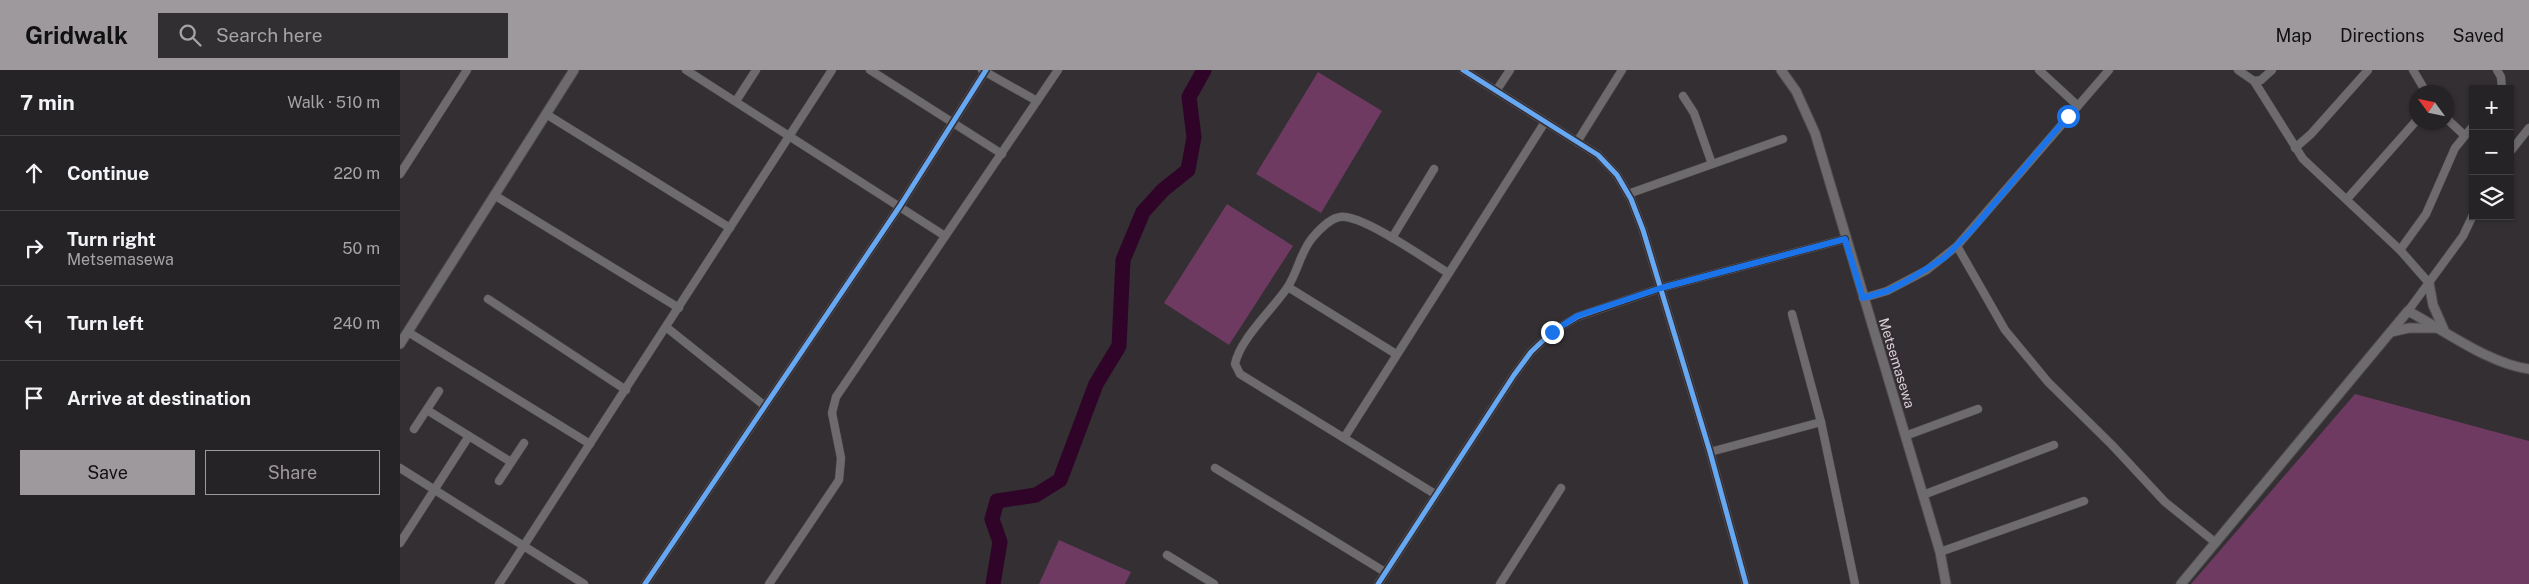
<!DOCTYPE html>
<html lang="en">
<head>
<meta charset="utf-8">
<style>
  body { margin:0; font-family:"Public Sans",sans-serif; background:#322f32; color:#f1f3f6 }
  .controls { position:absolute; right:15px; top:15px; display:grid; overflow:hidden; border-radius:0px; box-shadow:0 1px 4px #0004 }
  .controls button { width:45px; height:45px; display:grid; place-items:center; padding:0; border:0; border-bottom:1px solid #424043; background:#262326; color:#f1f3f6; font:25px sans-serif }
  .compass { position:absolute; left:2009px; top:15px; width:45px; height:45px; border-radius:50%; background:#262326; box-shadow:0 1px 4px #0004; rotate:303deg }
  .stop { position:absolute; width:15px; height:15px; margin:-11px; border:4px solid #1a73e8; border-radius:50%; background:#fff }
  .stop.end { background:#1a73e8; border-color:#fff; box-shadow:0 1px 5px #0008 }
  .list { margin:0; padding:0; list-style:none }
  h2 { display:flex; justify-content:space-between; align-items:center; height:65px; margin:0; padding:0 20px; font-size:21px }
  h2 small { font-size:16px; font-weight:400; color:#a4a4a7 }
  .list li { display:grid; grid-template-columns:32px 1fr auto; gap:15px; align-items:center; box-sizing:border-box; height:75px; padding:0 20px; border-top:1px solid #424043 }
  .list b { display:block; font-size:19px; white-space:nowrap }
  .list p { margin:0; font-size:16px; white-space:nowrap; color:#a4a4a7 }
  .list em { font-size:16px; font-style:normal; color:#a4a4a7 }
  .actions { display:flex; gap:10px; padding:15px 20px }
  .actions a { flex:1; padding:11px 0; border:1px solid #9e999d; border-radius:0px; text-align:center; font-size:18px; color:#9e999d }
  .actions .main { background:#9e999d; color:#111 }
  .icon { flex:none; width:28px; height:28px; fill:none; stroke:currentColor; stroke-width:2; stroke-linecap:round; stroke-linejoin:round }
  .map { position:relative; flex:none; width:2129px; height:514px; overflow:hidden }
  header { display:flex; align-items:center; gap:30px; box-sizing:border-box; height:70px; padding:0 25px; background:#9e999d; color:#111 }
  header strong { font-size:24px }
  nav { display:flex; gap:28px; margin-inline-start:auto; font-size:18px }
  .search { width:350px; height:45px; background:#322f32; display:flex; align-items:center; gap:12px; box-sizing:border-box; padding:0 18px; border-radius:0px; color:#a4a4a7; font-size:19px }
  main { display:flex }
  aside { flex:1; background:#262326 }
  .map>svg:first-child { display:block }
</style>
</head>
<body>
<header>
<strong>Gridwalk</strong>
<div class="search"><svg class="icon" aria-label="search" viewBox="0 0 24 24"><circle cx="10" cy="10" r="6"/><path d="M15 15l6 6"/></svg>Search here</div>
<nav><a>Map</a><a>Directions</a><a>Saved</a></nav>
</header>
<main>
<aside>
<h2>7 min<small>Walk · 510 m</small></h2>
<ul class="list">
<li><svg class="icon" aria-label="ahead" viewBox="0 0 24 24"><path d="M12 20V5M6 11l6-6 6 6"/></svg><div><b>Continue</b></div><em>220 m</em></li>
<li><svg class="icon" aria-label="right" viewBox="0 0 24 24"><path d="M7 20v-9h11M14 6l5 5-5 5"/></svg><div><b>Turn right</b><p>Metsemasewa</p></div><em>50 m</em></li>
<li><svg class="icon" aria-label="left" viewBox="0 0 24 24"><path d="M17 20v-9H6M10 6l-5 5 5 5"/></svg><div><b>Turn left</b></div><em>240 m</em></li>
<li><svg class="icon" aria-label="arrive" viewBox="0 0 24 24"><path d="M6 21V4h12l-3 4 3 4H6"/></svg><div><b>Arrive at destination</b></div></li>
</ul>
<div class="actions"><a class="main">Save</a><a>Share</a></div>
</aside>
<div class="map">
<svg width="2129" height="514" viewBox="0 0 2129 514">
  <rect width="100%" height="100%" fill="#332f32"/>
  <g fill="#6e3a62">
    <polygon points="918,2 982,41 921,143 856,104"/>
    <polygon points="827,134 893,176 829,275 764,233"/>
    <polygon points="1955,324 2129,371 2129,514 1791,514"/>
    <polygon points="659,470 731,502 725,514 639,514"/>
  </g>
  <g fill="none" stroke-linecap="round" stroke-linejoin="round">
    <polyline stroke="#2f0428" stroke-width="15" points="593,514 600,472 592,449 597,431 636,425 660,410 696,314 719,276 723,190 743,142 763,120 788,100 794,67 789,27 804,0"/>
    <defs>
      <g id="minor">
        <polyline points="286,0 545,166"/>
        <polyline points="470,0 602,84"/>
        <polyline points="582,0 637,31"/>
        <polyline points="1063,0 1198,85 1217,105 1231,129 1243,160 1310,382 1346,514"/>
        <polyline points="1639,0 1678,36"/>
        <polyline points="1838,0 1854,11 1861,10 1872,0"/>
        <polyline points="2013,0 2026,22"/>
        <polyline points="2097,0 2101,7 2102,19"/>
        <polyline points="1854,11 1903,89 2000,180 2029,213"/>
        <polyline points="1096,21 1110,0"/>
        <polyline points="1283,26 1294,43 1312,94"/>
        <polyline points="336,31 356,0"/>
        <polyline points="146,44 330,158"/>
        <polyline points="2046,48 2064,65"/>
        <polyline points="1177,72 1222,0"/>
        <polyline points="1895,78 1911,64 1968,0"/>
        <polyline points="2110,82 2129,58"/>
        <polyline points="0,104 67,0"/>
        <polyline points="1228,124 1383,69"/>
        <polyline points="94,125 279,238"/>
        <polyline points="1947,129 2016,51"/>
        <polyline points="992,168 1034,99"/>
        <polyline points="1557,176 1605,260 1648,312 1712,375 1765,432 1816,473"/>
        <polyline points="2000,180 2026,144 2055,78 2073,56"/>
        <polyline points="888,217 996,284"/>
        <polyline points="1463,228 1487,221 1527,200 1557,176 1709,0"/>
        <polyline points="88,229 226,320"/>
        <polyline points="2008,241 2063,166 2073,145"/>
        <polyline points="1392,244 1421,352 1455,514"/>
        <polyline points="266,257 365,336"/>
        <polyline points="8,262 190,374"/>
        <polyline points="27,340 111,392"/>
        <polyline points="14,359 39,321"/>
        <polyline points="1505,366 1578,339"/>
        <polyline points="944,368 1145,52"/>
        <polyline points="1310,382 1421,352"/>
        <polyline points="0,398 184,514"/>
        <polyline points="815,398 985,502"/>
        <polyline points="99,411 124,373"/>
        <path d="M1035,424L840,304L835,294C840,269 872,240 887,218C898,202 900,182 913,167C919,160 931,148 940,147C962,144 1027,190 1048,203"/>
        <polyline points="1523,425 1654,375"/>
        <polyline points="0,473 69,366"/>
        <polyline points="1540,482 1684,431"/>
        <polyline points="767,485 814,514"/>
        <polyline points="99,514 432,0"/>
        <polyline points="245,514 500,136 586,0"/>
        <polyline points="369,514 439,410 441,388 432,343 436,327 658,0"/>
        <polyline points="978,514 1114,305 1131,282 1152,262 1177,247 1261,218 1445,169"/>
        <polyline points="1100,514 1161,418"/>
      </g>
      <g id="tertiary">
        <polyline points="1381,0 1396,21 1415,63 1540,482 1546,514"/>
        <polyline points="2029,213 2033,235 2044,260"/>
        <polyline points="1991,262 2009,258 2037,258"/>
        <polyline points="0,274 174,0"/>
        <path d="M1781,514L2008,241C2044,260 2089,294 2129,299"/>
      </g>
    </defs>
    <use href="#minor" stroke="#504c4f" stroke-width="9"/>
    <use href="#tertiary" stroke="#504c4f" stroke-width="11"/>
    <use href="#minor" stroke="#6e6b6e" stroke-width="8"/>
    <use href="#tertiary" stroke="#6e6b6e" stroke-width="9"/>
    <defs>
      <g id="cycleway">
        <polyline points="1063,0 1198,85 1217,105 1231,129 1243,160 1310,382 1346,514"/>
        <polyline points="245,514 500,136 586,0"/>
        <polyline points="978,514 1114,305 1131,282 1152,262 1177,247 1261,218 1445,169"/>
      </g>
    </defs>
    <use href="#cycleway" stroke="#352d33" stroke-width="8"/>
    <use href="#cycleway" stroke="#66a8f1" stroke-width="5"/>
  </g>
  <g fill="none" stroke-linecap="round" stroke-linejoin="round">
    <polyline stroke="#1a73e8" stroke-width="6" points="1152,262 1177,246 1261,218 1445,169 1463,228 1487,221 1505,212 1544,188 1571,161 1668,46"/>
  </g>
  <g text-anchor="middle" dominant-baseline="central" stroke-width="4.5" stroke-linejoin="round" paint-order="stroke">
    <g font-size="14" fill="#d7d2d6" stroke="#352d33">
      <text transform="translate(1497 293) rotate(73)">Metsemasewa</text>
    </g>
  </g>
</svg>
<div class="controls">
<button>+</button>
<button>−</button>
<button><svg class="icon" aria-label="layers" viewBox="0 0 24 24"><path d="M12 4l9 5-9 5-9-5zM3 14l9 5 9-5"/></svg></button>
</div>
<svg class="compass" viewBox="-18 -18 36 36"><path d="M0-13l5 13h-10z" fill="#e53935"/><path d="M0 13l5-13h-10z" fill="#a4a4a7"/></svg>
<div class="stop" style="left:1668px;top:46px"></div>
<div class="stop end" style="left:1152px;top:262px"></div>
</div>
</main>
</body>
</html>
